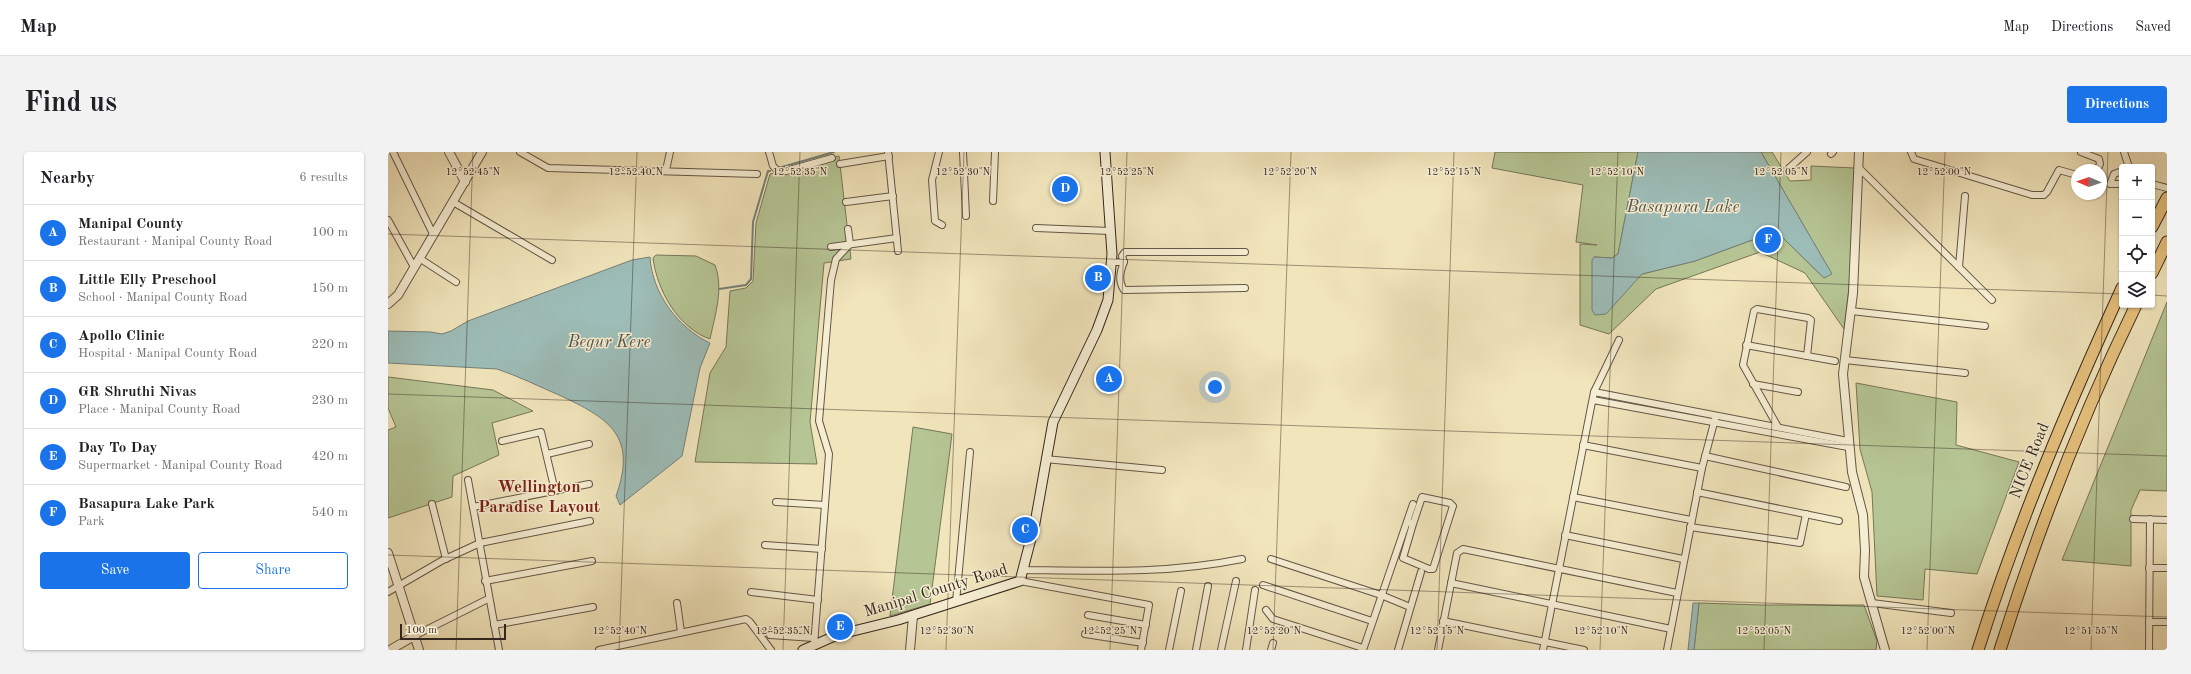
<!DOCTYPE html>
<html lang="en">
<head>
<meta charset="utf-8">
<style>
  body { margin:0; font-family:"Old Standard TT",serif; background:#f2f2f2; color:#202124 }
  .controls { position:absolute; right:12px; top:12px; display:grid; overflow:hidden; border-radius:4px; box-shadow:0 1px 3px #0004 }
  .controls button { width:36px; height:36px; display:grid; place-items:center; padding:0; border:0; border-bottom:1px solid #e0e0e0; background:#fff; color:#202124; font:20px sans-serif }
  .compass { position:absolute; left:1683px; top:12px; width:36px; height:36px; border-radius:50%; background:#fff; box-shadow:0 1px 3px #0004; rotate:272deg }
  .scale { position:absolute; left:12px; bottom:10px; width:106px; box-sizing:border-box; padding-left:4px; border:2px solid #36271e; border-top:0; font-size:11px; line-height:14px; white-space:nowrap; color:#36271e; -webkit-text-stroke:3px #f6eed3; paint-order:stroke }
  .you { position:absolute; left:827px; top:235px; width:14px; height:14px; margin:-10px; border:3px solid #fff; border-radius:50%; background:#1a73e8; box-shadow:0 0 0 6px #1a73e833 }
  .badge { display:grid; place-items:center; width:26px; height:26px; border-radius:50%; background:#1a73e8; color:#fff; font-size:13px; font-weight:700 }
  .pin { position:absolute; translate:-50% -50%; border:2px solid #fff; box-shadow:0 1px 4px #0006 }
  .list { margin:0; padding:0; list-style:none }
  h2 { display:flex; justify-content:space-between; align-items:center; height:52px; margin:0; padding:0 16px; font-size:17px }
  h2 small { font-size:13px; font-weight:400; color:#757577 }
  .list li { display:grid; grid-template-columns:26px 1fr auto; gap:12px; align-items:center; box-sizing:border-box; height:56px; padding:0 16px; border-top:1px solid #e0e0e0 }
  .list b { display:block; font-size:15px; white-space:nowrap }
  .list p { margin:0; font-size:13px; white-space:nowrap; color:#757577 }
  .list em { font-size:13px; font-style:normal; color:#757577 }
  .actions { display:flex; gap:8px; padding:12px 16px }
  .actions a { flex:1; padding:9px 0; border:1px solid #1a73e8; border-radius:4px; text-align:center; font-size:14px; color:#1a73e8 }
  .actions .main { background:#1a73e8; color:#fff }
  .icon { flex:none; width:22px; height:22px; fill:none; stroke:currentColor; stroke-width:2; stroke-linecap:round; stroke-linejoin:round }
  .map { position:relative; flex:none; width:1779px; height:498px; overflow:hidden; border-radius:4px }
  header { display:flex; align-items:center; gap:24px; box-sizing:border-box; height:56px; padding:0 20px; background:#fff; border-bottom:1px solid #e0e0e0 }
  header strong { font-size:19px }
  nav { display:flex; gap:22px; margin-inline-start:auto; font-size:14px }
  .intro { display:flex; align-items:center; justify-content:space-between; box-sizing:border-box; height:96px; padding:0 24px }
  h1 { margin:0; font-size:28px }
  .button { padding:10px 18px; border-radius:4px; background:#1a73e8; color:#fff; font-size:14px; font-weight:700 }
  main { display:flex; gap:24px; padding:0 24px }
  aside { flex:1; background:#fff; border-radius:4px; box-shadow:0 1px 3px #0004 }
  .map>svg:first-child { display:block }
</style>
</head>
<body>
<header>
<strong>Map</strong>
<nav><a>Map</a><a>Directions</a><a>Saved</a></nav>
</header>
<div class="intro"><h1>Find us</h1><a class="button">Directions</a></div>
<main>
<aside>
<h2>Nearby<small>6 results</small></h2>
<ul class="list">
<li><span class="badge">A</span><div><b>Manipal County</b><p>Restaurant · Manipal County Road</p></div><em>100 m</em></li>
<li><span class="badge">B</span><div><b>Little Elly Preschool</b><p>School · Manipal County Road</p></div><em>150 m</em></li>
<li><span class="badge">C</span><div><b>Apollo Clinic</b><p>Hospital · Manipal County Road</p></div><em>220 m</em></li>
<li><span class="badge">D</span><div><b>GR Shruthi Nivas</b><p>Place · Manipal County Road</p></div><em>230 m</em></li>
<li><span class="badge">E</span><div><b>Day To Day</b><p>Supermarket · Manipal County Road</p></div><em>420 m</em></li>
<li><span class="badge">F</span><div><b>Basapura Lake Park</b><p>Park</p></div><em>540 m</em></li>
</ul>
<div class="actions"><a class="main">Save</a><a>Share</a></div>
</aside>
<div class="map">
<svg width="1779" height="498" viewBox="0 0 1779 498">
  <rect width="100%" height="100%" fill="#f1e5bc"/>
  <filter id="stains"><feTurbulence type="fractalNoise" baseFrequency=".005" numOctaves="4"/><feColorMatrix values="0 0 0 0 .2 0 0 0 0 .09 0 0 0 0 .02 0 0 0 .5 -.17"/></filter>
  <radialGradient id="worn" r=".72"><stop offset=".6" stop-color="#630" stop-opacity="0"/><stop offset="1" stop-color="#630" stop-opacity=".3"/></radialGradient>
  <g fill="#b6c594" stroke="#767659">
    <polygon points="1107,0 1250,0 1230,102 1224,106 1206,105 1243,132 1254,122 1307,109 1375,84 1393,84 1436,126 1443,121 1373,0 1384,0 1402,29 1423,28 1423,14 1467,16 1462,127 1456,177 1417,121 1372,100 1268,137 1221,182 1192,173 1192,92 1209,93 1188,90 1195,33 1104,16"/>
    <polygon points="451,4 463,107 436,111 422,270 429,312 307,310 322,221 338,195 342,139 358,136 365,129 368,71 382,22"/>
    <path d="M268,103L308,104L327,113C336,137 327,163 322,187C290,176 269,138 265,106Z"/>
    <polygon points="1779,150 1779,339 1752,338 1743,358 1743,414 1674,408"/>
    <polygon points="0,225 105,238 145,259 104,271 111,303 65,324 64,345 0,366 0,278 8,275 0,256"/>
    <polygon points="1468,231 1569,250 1568,293 1631,310 1589,422 1537,417 1535,448 1489,444 1484,340 1472,297"/>
    <polygon points="525,275 564,282 563,290 542,452 502,464"/>
    <polygon points="1311,451 1374,453 1476,453 1489,489 1488,498 1306,498"/>
  </g>
  <g fill="#9dbdb8" stroke="#74817a">
    <polygon points="1250,0 1373,0 1444,122 1436,126 1393,84 1375,84 1307,109 1254,122 1218,162 1207,163 1204,158 1204,108 1206,105 1224,106 1230,102"/>
    <path d="M262,105C264,141 290,176 322,191L312,216L294,304L232,353L228,344C250,283 220,266 171,243C150,234 130,224 109,217L0,211V179L43,180L54,182L63,179L80,169L244,108Z"/>
    <polygon points="1305,451 1311,451 1306,498 1300,498"/>
  </g>
  <g fill="none" stroke-linecap="round" stroke-linejoin="round">
    <g stroke="#74817a" stroke-width="2">
      <polyline points="394,15 446,0"/>
      <polyline points="331,137 358,133 363,127 365,70 380,19 382,19"/>
    </g>
    <defs>
      <g id="minor">
        <polyline points="5,0 45,82"/>
        <polyline points="132,0 160,16 369,22"/>
        <polyline points="381,0 385,14 389,18 398,19 444,6"/>
        <polyline points="500,0 510,99"/>
        <polyline points="551,0 544,28 547,69 554,73"/>
        <polyline points="575,0 578,64"/>
        <polyline points="1523,0 1526,7 1644,43 1656,43 1659,40 1671,18 1689,23"/>
        <polyline points="1693,0 1711,7 1712,12 1709,18"/>
        <polyline points="1736,0 1741,15"/>
        <polyline points="1443,2 1445,0"/>
        <polyline points="452,12 501,4"/>
        <polyline points="1470,15 1604,148"/>
        <polyline points="1401,16 1419,0"/>
        <polyline points="278,18 282,0"/>
        <polyline points="1734,19 1726,22 1722,32 1734,32"/>
        <polyline points="1764,32 1779,36"/>
        <polyline points="605,49 607,0"/>
        <polyline points="65,50 164,108"/>
        <polyline points="458,50 505,44"/>
        <polyline points="0,68 26,115"/>
        <polyline points="648,76 722,79"/>
        <polyline points="460,77 462,92"/>
        <polyline points="443,95 509,86"/>
        <polyline points="31,106 68,130"/>
        <polyline points="724,110 736,110 734,104 737,100 857,100"/>
        <path d="M736,110C732,120 730,129 736,138L857,136"/>
        <polyline points="1571,115 1577,44"/>
        <polyline points="1463,159 1597,174"/>
        <polyline points="1358,193 1447,209"/>
        <polyline points="1457,208 1577,221"/>
        <polyline points="1365,232 1410,240"/>
        <polyline points="1206,240 1460,289"/>
        <polyline points="1205,248 1460,295"/>
        <polyline points="1390,275 1355,213 1366,159 1369,157 1420,166 1423,168 1419,204"/>
        <polyline points="114,289 153,280 167,339"/>
        <polyline points="1195,293 1314,316"/>
        <polyline points="159,302 201,292"/>
        <polyline points="1317,304 1458,335"/>
        <polyline points="657,307 774,318"/>
        <polyline points="80,328 111,498"/>
        <polyline points="1309,340 1451,369"/>
        <polyline points="1185,345 1303,368"/>
        <polyline points="388,350 437,353"/>
        <polyline points="44,352 58,407"/>
        <polyline points="85,355 201,332"/>
        <polyline points="1745,367 1779,368"/>
        <polyline points="1019,370 1025,372 1015,406 1041,417 1045,417 1065,354 1062,351 1034,345 1025,372"/>
        <polyline points="1302,375 1412,391 1418,362"/>
        <polyline points="1177,383 1295,407"/>
        <polyline points="377,393 434,397"/>
        <polyline points="883,407 993,443 1022,455"/>
        <polyline points="1761,416 1779,416"/>
        <path d="M635,418C710,419 780,422 854,407"/>
        <polyline points="97,429 204,409"/>
        <polyline points="632,429 761,453 753,498"/>
        <polyline points="1063,431 1283,477"/>
        <polyline points="875,433 984,469"/>
        <polyline points="0,440 55,408 92,391 202,369"/>
        <polyline points="363,440 430,448"/>
        <polyline points="568,450 582,300"/>
        <polyline points="289,451 293,480"/>
        <polyline points="1484,451 1563,461"/>
        <polyline points="878,458 885,467 975,496"/>
        <polyline points="700,463 758,473"/>
        <polyline points="1055,469 1196,498"/>
        <polyline points="1761,470 1779,470"/>
        <polyline points="106,473 205,455"/>
        <polyline points="697,482 755,491"/>
        <polyline points="382,483 426,486"/>
        <polyline points="26,484 100,447"/>
        <polyline points="426,493 441,302 431,269 443,128 448,107 462,92"/>
        <polyline points="211,498 358,467 362,470 383,498"/>
        <polyline points="781,498 793,439"/>
        <polyline points="808,498 820,434"/>
        <polyline points="833,498 848,429"/>
        <polyline points="858,498 867,438"/>
        <polyline points="883,498 885,491"/>
        <polyline points="975,498 1025,352"/>
        <polyline points="1010,498 1033,420"/>
        <polyline points="1050,498 1069,401 1075,397 1289,441"/>
        <polyline points="1155,498 1206,240 1231,188"/>
        <polyline points="1279,498 1314,316 1327,267"/>
        <polyline points="1761,498 1762,367"/>
      </g>
      <g id="tertiary">
        <polyline points="61,0 77,30"/>
        <polyline points="1471,0 1465,141 1455,222 1464,320 1475,363 1477,398 1476,425 1497,498"/>
        <polyline points="0,152 10,143 94,0"/>
        <polyline points="0,401 31,498"/>
        <polyline points="2,498 26,484"/>
        <polyline points="522,498 525,464"/>
      </g>
      <polyline id="secondary" points="415,498 449,483 510,468 632,429 647,371 665,270 709,178 720,148 724,102 717,0"/>
      <g id="motorway">
        <polyline points="1764,75 1779,46"/>
        <polyline points="1764,121 1779,90"/>
        <path d="M1590,498C1629,374 1680,254 1734,136"/>
        <path d="M1612,498C1649,380 1694,264 1748,153"/>
      </g>
    </defs>
    <use href="#minor" stroke="#655646" stroke-width="8"/>
    <use href="#tertiary" stroke="#655646" stroke-width="10"/>
    <use href="#secondary" stroke="#36271e" stroke-width="11"/>
    <use href="#motorway" stroke="#36271e" stroke-width="13"/>
    <use href="#minor" stroke="#f6eed3" stroke-width="6"/>
    <use href="#tertiary" stroke="#f6eed3" stroke-width="8"/>
    <use href="#secondary" stroke="#f6eed3" stroke-width="9"/>
    <use href="#motorway" stroke="#e8c27e" stroke-width="11"/>
  </g>
  <path fill="none" stroke="#36271e" stroke-width="1" stroke-opacity="0.45" d="M0,82L1734,142M1764,143L1779,144M0,242L1779,304M0,403L1779,465M68,498L85,0M231,498L249,0M395,498L412,0M558,498L576,0M722,498L739,0M885,498L903,0M1049,498L1066,0M1212,498L1230,0M1376,498L1393,0M1539,498L1557,0M1703,498L1720,0"/>
  <g text-anchor="middle" dominant-baseline="central" stroke-width="3" stroke-linejoin="round" paint-order="stroke">
    <g font-size="16" fill="#36271e" stroke="#f6eed3">
      <text transform="translate(1642 309) rotate(-68)">NICE Road</text>
      <text transform="translate(548 439) rotate(-17)">Manipal County Road</text>
    </g>
    <g font-size="17" font-style="italic" fill="#55544c" stroke="#f6eed3">
      <text x="1295" y="55">Basapura Lake</text>
      <text x="221" y="190">Begur Kere</text>
    </g>
    <g font-size="17" font-weight="bold" fill="#7a1f14" stroke="#f6eed3">
      <text x="151" y="335">Wellington<tspan x="151" dy="20">Paradise Layout</tspan></text>
    </g>
  </g>
  <g font-size="10" text-anchor="middle" fill="#36271e" stroke="#f6eed3" stroke-width="3" stroke-linejoin="round" paint-order="stroke">
    <text x="85" y="23">12°52'45"N</text>
    <text x="248" y="23">12°52'40"N</text>
    <text x="412" y="23">12°52'35"N</text>
    <text x="575" y="23">12°52'30"N</text>
    <text x="739" y="23">12°52'25"N</text>
    <text x="902" y="23">12°52'20"N</text>
    <text x="1066" y="23">12°52'15"N</text>
    <text x="1229" y="23">12°52'10"N</text>
    <text x="1393" y="23">12°52'05"N</text>
    <text x="1556" y="23">12°52'00"N</text>
    <text x="232" y="482">12°52'40"N</text>
    <text x="395" y="482">12°52'35"N</text>
    <text x="559" y="482">12°52'30"N</text>
    <text x="722" y="482">12°52'25"N</text>
    <text x="886" y="482">12°52'20"N</text>
    <text x="1049" y="482">12°52'15"N</text>
    <text x="1213" y="482">12°52'10"N</text>
    <text x="1376" y="482">12°52'05"N</text>
    <text x="1540" y="482">12°52'00"N</text>
    <text x="1703" y="482">12°51'55"N</text>
  </g>
  <rect width="100%" height="100%" filter="url(#stains)"/>
  <rect width="100%" height="100%" fill="url(#worn)"/>
</svg>
<div class="controls">
<button>+</button>
<button>−</button>
<button><svg class="icon" aria-label="locate" viewBox="0 0 24 24"><circle cx="12" cy="12" r="6"/><path d="M12 2v4M12 18v4M2 12h4M18 12h4"/></svg></button>
<button><svg class="icon" aria-label="layers" viewBox="0 0 24 24"><path d="M12 4l9 5-9 5-9-5zM3 14l9 5 9-5"/></svg></button>
</div>
<svg class="compass" viewBox="-18 -18 36 36"><path d="M0-13l5 13h-10z" fill="#e53935"/><path d="M0 13l5-13h-10z" fill="#757577"/></svg>
<div class="scale">100 m</div>
<div class="you"></div>
<div class="pin badge" style="left:721px;top:227px">A</div>
<div class="pin badge" style="left:710px;top:126px">B</div>
<div class="pin badge" style="left:637px;top:378px">C</div>
<div class="pin badge" style="left:677px;top:37px">D</div>
<div class="pin badge" style="left:452px;top:475px">E</div>
<div class="pin badge" style="left:1380px;top:88px">F</div>
</div>
</main>
</body>
</html>
